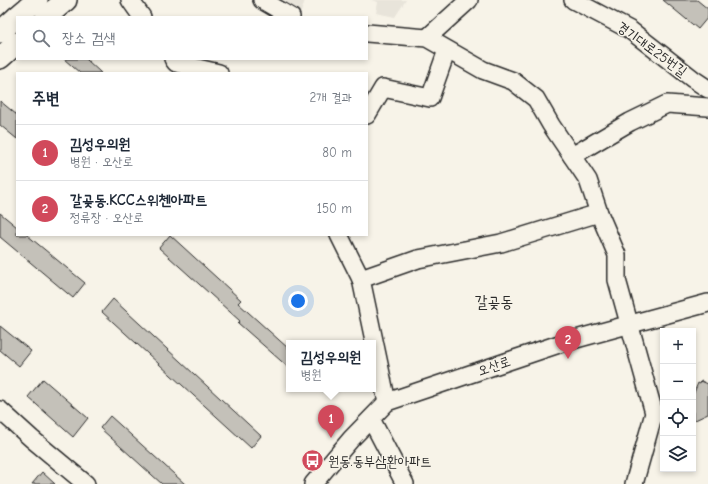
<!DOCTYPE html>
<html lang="ko">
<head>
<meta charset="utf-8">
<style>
  body { margin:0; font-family:"Comic Neue","Poor Story",sans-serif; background:#f6f6f7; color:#1f2937 }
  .controls { position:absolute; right:12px; bottom:12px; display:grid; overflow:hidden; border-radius:0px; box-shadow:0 2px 6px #0003 }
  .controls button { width:36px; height:36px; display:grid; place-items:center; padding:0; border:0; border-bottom:1px solid #e0e1e3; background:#fff; color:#1f2937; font:20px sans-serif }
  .you { position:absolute; left:298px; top:301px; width:14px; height:14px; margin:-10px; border:3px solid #fff; border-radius:50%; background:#1a73e8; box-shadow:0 0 0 6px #1a73e833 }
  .badge { display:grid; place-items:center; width:26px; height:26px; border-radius:50%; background:#d1495b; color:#fff; font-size:13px; font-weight:700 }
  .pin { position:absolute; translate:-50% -33px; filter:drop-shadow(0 1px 2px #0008) }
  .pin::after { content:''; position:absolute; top:21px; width:14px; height:12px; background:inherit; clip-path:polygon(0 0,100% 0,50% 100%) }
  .popup { position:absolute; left:286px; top:340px; width:90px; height:52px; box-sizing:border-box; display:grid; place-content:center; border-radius:0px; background:#fff; filter:drop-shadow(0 1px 3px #0005); font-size:13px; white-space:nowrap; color:#747a83 }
  .popup b { font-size:15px; color:#1f2937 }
  .popup::after { content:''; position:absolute; left:50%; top:100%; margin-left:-8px; border:8px solid transparent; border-top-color:#fff }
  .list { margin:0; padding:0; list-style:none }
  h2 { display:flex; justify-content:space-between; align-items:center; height:52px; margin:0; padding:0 16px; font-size:17px }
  h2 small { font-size:13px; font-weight:400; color:#747a83 }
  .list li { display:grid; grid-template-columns:26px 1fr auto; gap:12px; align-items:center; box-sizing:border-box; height:56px; padding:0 16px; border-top:1px solid #e0e1e3 }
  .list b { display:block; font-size:15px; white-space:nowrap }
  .list p { margin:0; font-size:13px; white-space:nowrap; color:#747a83 }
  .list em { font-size:13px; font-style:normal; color:#747a83 }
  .icon { flex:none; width:22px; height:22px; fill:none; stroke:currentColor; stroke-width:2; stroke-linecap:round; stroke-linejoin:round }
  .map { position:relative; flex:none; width:708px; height:484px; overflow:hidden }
  .search { position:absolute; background:#fff; box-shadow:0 2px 6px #0003; left:16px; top:16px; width:352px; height:44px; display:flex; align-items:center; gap:10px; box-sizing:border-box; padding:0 14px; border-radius:0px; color:#747a83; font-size:15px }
  .panel { position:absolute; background:#fff; box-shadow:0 2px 6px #0003; left:16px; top:72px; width:352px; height:164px; border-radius:0px }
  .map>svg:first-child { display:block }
</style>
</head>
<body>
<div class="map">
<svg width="708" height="484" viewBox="0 0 708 484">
  <rect width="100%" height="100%" fill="#f7f3e8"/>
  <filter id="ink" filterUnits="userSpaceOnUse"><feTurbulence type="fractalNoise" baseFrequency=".025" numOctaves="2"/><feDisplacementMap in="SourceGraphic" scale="8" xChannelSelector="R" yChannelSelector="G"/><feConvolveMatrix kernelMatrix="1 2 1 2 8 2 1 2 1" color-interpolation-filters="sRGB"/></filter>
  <g filter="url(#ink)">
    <g fill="#e8e4da">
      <polygon points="277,0 305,0 300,15"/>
      <polygon points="371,0 406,0 395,17 376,13 378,2"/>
    </g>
    <g fill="#c4c1b9" stroke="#2b2b2b">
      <polygon points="663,0 697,0 708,9 708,17 698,29"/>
      <polygon points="64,59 86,59 101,73 80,73"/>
      <polygon points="0,101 17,115 17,139 0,125"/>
      <polygon points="0,213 17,227 17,235 27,235 85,283 73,298 0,237"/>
      <polygon points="170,235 241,300 238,303 289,349 289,368 238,323 240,321 159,248"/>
      <polygon points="113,299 261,436 251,448 102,312"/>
      <polygon points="0,326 31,351 19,366 0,350"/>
      <polygon points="43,379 88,418 73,437 28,397"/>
      <polygon points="701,381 708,384 708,414 693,421 693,395 698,383 700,384"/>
      <polygon points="110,416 185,484 162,484 100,428"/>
      <polygon points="42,472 55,484 32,484"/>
    </g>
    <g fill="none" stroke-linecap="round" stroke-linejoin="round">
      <defs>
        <g id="minor">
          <polyline points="130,0 142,17"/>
          <polyline points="262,0 291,17"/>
          <polyline points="573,0 630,30 693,79 708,89"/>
          <polyline points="367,33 427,38 483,70 513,81 536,99 551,125 588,180 599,213 617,255 617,280 654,413 634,484"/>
          <polyline points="427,38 469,0"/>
          <polyline points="173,59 176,63 219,73"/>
          <polyline points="367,115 383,88 430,98 447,50"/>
          <polyline points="572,156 630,122 667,104 708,107"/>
          <polyline points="339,235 361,279"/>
          <polyline points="387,402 361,279 418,259 501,243 599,213"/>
          <polyline points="0,410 32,439 86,484"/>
          <polyline points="371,419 405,484"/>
          <polyline points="313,484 351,439 387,402 565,342 708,303"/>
        </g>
        <g id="major">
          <polyline points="17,17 37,0"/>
          <polyline points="46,17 66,0"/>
          <polyline points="0,32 17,17"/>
          <polyline points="0,58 17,43"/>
        </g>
      </defs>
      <use href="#minor" stroke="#2b2b2b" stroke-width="20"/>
      <use href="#major" stroke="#2b2b2b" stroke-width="24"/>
      <use href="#minor" stroke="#f7f3e8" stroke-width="17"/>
      <use href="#major" stroke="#f7f3e8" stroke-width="21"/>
    </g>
  </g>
  <defs>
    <symbol id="bus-disc" viewBox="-11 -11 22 22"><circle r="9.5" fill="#d1495b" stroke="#f7f3e8"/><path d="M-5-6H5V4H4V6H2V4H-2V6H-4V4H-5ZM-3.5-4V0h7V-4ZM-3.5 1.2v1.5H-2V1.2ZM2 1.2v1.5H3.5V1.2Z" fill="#fff"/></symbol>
  </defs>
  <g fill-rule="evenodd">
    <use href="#bus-disc" x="300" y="448" width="25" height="25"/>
  </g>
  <g text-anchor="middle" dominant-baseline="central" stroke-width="3" stroke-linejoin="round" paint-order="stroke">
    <g font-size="14" fill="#2b2b2b" stroke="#f7f3e8">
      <text transform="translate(652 49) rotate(36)">경기대로25번길</text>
      <text transform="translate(494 366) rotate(-19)">오산로</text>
    </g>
    <g font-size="14" fill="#2b2b2b" stroke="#f7f3e8" text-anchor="start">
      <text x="328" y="461">원동.동부삼환아파트</text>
    </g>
    <g font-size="16" fill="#2b2b2b" stroke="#f7f3e8">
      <text x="494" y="302">갈곶동</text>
    </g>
  </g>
</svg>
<div class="controls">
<button>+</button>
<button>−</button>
<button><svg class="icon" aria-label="locate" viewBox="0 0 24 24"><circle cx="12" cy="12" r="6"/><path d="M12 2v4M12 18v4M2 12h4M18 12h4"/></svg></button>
<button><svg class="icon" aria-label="layers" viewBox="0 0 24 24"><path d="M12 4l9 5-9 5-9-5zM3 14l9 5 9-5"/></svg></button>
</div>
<div class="you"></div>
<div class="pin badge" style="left:331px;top:438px">1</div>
<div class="popup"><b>김성우의원</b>병원</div>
<div class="pin badge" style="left:568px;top:359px">2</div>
<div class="search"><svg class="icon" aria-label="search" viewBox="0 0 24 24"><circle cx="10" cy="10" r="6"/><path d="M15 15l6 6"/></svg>장소 검색</div>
<section class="panel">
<h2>주변<small>2개 결과</small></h2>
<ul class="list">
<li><span class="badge">1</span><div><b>김성우의원</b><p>병원 · 오산로</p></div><em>80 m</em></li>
<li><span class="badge">2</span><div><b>갈곶동.KCC스위첸아파트</b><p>정류장 · 오산로</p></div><em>150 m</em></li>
</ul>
</section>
</div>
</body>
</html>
